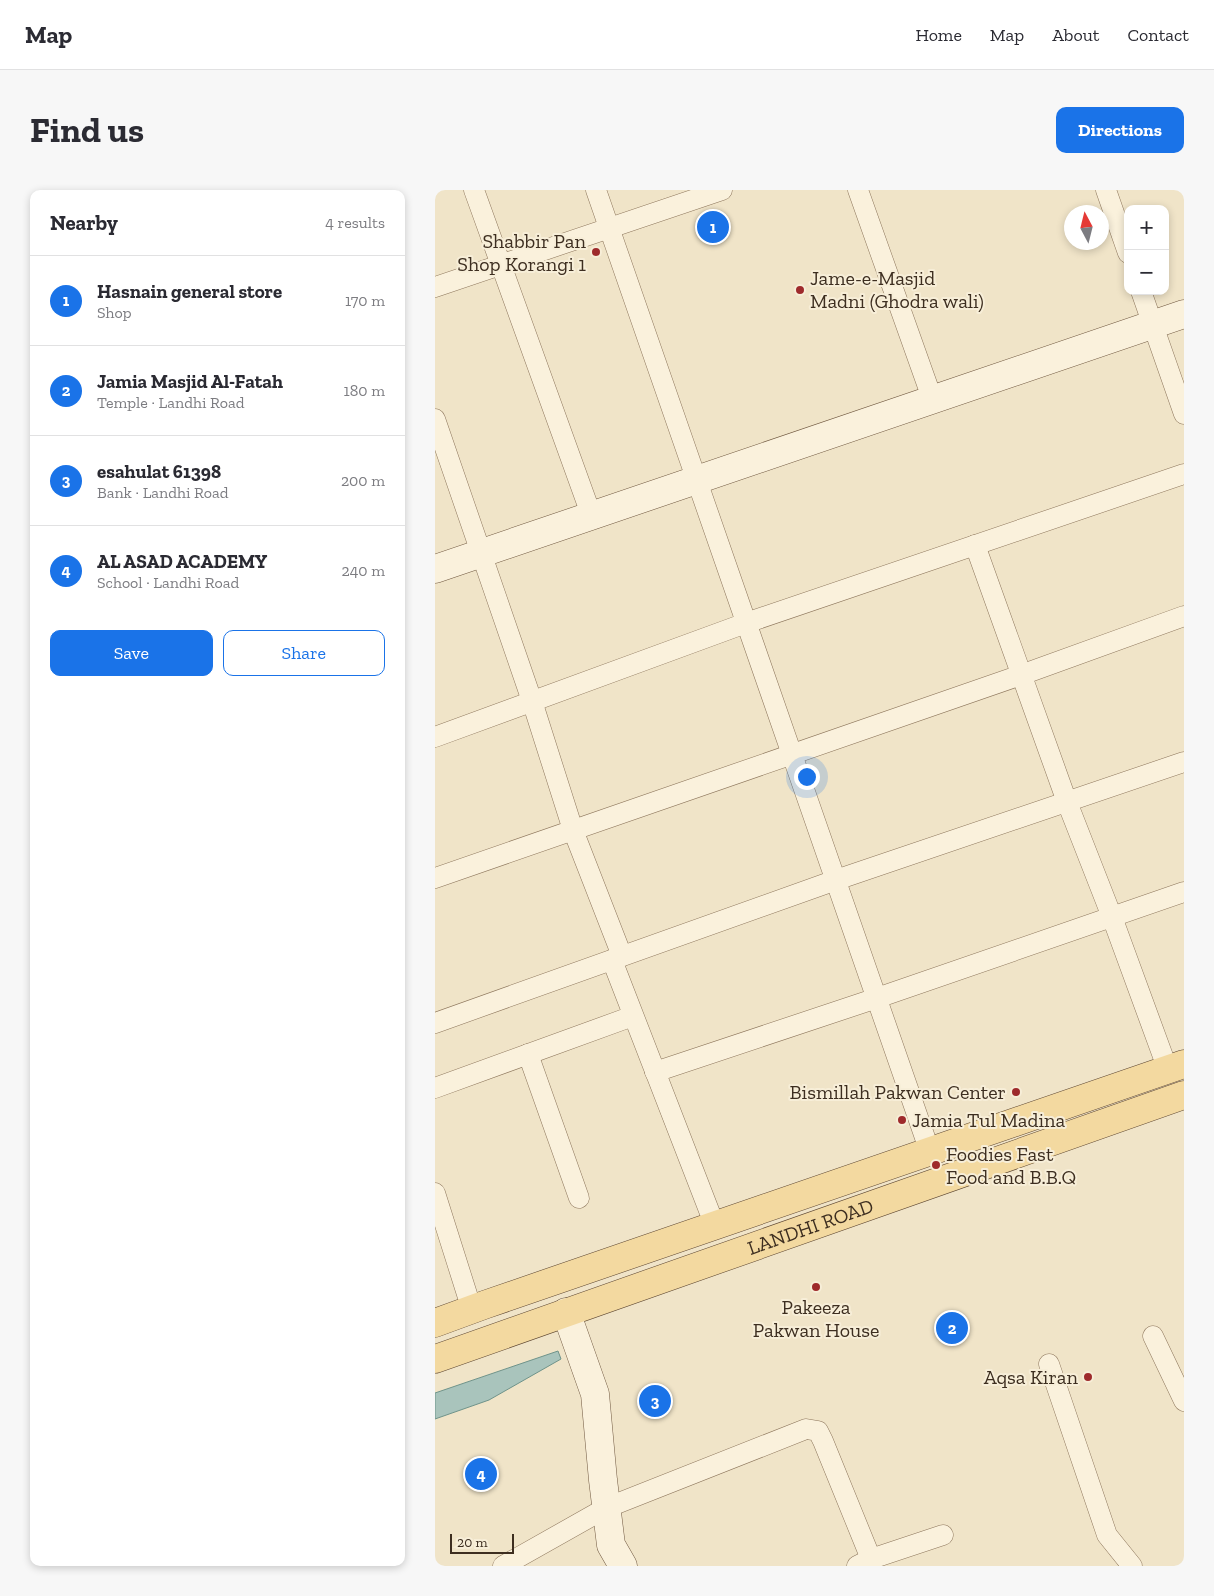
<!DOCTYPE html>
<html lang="en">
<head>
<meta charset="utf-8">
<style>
  body { margin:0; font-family:"Zilla Slab",serif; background:#f7f7f7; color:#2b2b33 }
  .controls { position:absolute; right:15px; top:15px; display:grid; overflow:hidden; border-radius:10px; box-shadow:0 2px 8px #0003 }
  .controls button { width:45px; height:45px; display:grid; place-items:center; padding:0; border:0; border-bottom:1px solid #e1e1e2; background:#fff; color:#2b2b33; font:25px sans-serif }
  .compass { position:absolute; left:629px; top:15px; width:45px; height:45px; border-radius:50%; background:#fff; box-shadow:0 2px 8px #0003; rotate:353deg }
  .scale { position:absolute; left:15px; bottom:12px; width:64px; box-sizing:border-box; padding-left:5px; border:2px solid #3d2e20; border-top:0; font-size:14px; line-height:18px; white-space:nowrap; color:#3d2e20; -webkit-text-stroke:4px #f7eed8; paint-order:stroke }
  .you { position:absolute; left:371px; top:586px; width:18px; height:18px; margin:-12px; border:4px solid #fff; border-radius:50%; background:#1a73e8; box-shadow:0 0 0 8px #1a73e833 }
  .badge { display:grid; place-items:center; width:32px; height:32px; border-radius:50%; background:#1a73e8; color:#fff; font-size:16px; font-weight:700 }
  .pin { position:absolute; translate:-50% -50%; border:2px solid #fff; box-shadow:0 1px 5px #0006 }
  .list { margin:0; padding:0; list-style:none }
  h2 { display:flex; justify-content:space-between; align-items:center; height:65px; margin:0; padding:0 20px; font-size:21px }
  h2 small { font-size:16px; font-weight:400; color:#7c7c81 }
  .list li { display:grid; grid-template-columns:32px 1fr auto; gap:15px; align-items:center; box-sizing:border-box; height:90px; padding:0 20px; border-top:1px solid #e1e1e2 }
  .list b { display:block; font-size:19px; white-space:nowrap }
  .list p { margin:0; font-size:16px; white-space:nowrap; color:#7c7c81 }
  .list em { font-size:16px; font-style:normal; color:#7c7c81 }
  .actions { display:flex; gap:10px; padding:15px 20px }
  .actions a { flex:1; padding:11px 0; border:1px solid #1a73e8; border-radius:10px; text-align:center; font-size:18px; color:#1a73e8 }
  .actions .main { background:#1a73e8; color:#fff }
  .map { position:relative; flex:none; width:749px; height:1376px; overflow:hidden; border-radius:10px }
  header { display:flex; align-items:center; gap:30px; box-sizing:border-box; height:70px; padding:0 25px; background:#fff; border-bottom:1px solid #e1e1e2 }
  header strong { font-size:24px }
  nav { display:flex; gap:28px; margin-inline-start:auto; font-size:18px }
  .intro { display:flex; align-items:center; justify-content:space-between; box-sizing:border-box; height:120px; padding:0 30px }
  h1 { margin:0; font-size:35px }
  .button { padding:12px 22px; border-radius:10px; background:#1a73e8; color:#fff; font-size:18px; font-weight:700 }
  main { display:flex; gap:30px; padding:0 30px }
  aside { flex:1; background:#fff; border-radius:10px; box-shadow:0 2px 8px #0003 }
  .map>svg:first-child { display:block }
</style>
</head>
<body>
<header>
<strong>Map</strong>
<nav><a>Home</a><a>Map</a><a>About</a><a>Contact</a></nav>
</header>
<div class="intro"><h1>Find us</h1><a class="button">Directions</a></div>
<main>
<aside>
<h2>Nearby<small>4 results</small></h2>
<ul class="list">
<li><span class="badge">1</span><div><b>Hasnain general store</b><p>Shop</p></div><em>170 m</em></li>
<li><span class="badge">2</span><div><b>Jamia Masjid Al-Fatah</b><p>Temple · Landhi Road</p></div><em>180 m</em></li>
<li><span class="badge">3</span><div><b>esahulat 61398</b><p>Bank · Landhi Road</p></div><em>200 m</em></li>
<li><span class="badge">4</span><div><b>AL ASAD ACADEMY</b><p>School · Landhi Road</p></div><em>240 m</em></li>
</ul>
<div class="actions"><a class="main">Save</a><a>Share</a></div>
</aside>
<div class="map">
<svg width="749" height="1376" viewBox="0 0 749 1376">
  <rect width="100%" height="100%" fill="#f0e4c8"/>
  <polygon fill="#a9c4bc" stroke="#6f938a" points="123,1161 126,1169 54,1210 0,1229 0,1203"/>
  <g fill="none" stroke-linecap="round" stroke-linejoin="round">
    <defs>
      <g id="street">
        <polyline points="39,0 157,327"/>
        <polyline points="161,0 495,962"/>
        <polyline points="423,0 498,211"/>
        <polyline points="671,0 693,63"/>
        <polyline points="0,97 287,0"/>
        <polyline points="706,101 749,224"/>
        <polyline points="0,229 97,511 138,640 187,766"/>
        <polyline points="540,355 632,612 677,727 733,880"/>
        <polyline points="0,547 311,433 749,284"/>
        <polyline points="0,688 586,485 749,426"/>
        <polyline points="177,770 280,1036"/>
        <polyline points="0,833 401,690 749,572"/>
        <polyline points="93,864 144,1008"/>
        <polyline points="220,882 442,808 749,702"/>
        <polyline points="0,898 198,826"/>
        <polyline points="0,1003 37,1120"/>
        <polyline points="718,1146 749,1211"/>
        <polyline points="614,1174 672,1345 697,1376"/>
        <polyline points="68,1376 171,1318 371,1239 383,1241 388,1251 436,1369"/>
        <polyline points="422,1376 436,1369 508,1345"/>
      </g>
      <g id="secondary">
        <polyline points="0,379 749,124"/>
        <polyline points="131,1122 160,1204 168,1290 176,1355 188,1376"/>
      </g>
      <g id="primary">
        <polyline points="0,1133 49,1115 749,874"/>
        <path id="s1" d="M0,1169L749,905"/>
      </g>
    </defs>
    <use href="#street" stroke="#8d765c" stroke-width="21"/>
    <use href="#secondary" stroke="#6f573f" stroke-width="29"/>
    <use href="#primary" stroke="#5b4430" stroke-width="29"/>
    <use href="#street" stroke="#faf1dc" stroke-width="20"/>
    <use href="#secondary" stroke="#faf1dc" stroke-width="28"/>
    <use href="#primary" stroke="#f3d9a0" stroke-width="28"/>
  </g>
  <g fill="#9e2a2b" stroke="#f7eed8" stroke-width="2">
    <circle cx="161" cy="62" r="5"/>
    <circle cx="365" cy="100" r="5"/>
    <circle cx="581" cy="902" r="5"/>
    <circle cx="467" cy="930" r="5"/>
    <circle cx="501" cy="975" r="5"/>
    <circle cx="381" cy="1097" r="5"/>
    <circle cx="653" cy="1187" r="5"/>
  </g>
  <g text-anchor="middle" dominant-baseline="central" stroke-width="4" stroke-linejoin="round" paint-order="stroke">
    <g font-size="20" fill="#3d2e20" stroke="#f7eed8" text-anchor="end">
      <text x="151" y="51">Shabbir Pan<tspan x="151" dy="23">Shop Korangi 1</tspan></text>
      <text x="375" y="88" text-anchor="start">Jame-e-Masjid<tspan x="375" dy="23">Madni (Ghodra wali)</tspan></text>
      <text x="571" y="902">Bismillah Pakwan Center</text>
      <text x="477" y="930" text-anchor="start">Jamia Tul Madina</text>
      <text x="511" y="964" text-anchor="start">Foodies Fast<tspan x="511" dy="23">Food and B.B.Q</tspan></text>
      <text x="381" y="1117" text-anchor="middle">Pakeeza<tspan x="381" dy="23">Pakwan House</tspan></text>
      <text x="643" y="1187">Aqsa Kiran</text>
    </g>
    <g font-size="20" fill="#3d2e20" stroke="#f7eed8">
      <text stroke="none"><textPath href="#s1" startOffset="398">LANDHI ROAD</textPath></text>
    </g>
  </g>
</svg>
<div class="controls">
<button>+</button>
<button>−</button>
</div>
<svg class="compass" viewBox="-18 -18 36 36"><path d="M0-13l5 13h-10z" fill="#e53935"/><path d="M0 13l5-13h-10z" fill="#7c7c81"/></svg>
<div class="scale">20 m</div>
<div class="you"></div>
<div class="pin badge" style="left:278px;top:37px">1</div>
<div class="pin badge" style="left:517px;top:1138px">2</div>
<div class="pin badge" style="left:220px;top:1211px">3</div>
<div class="pin badge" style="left:46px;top:1284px">4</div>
</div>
</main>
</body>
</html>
